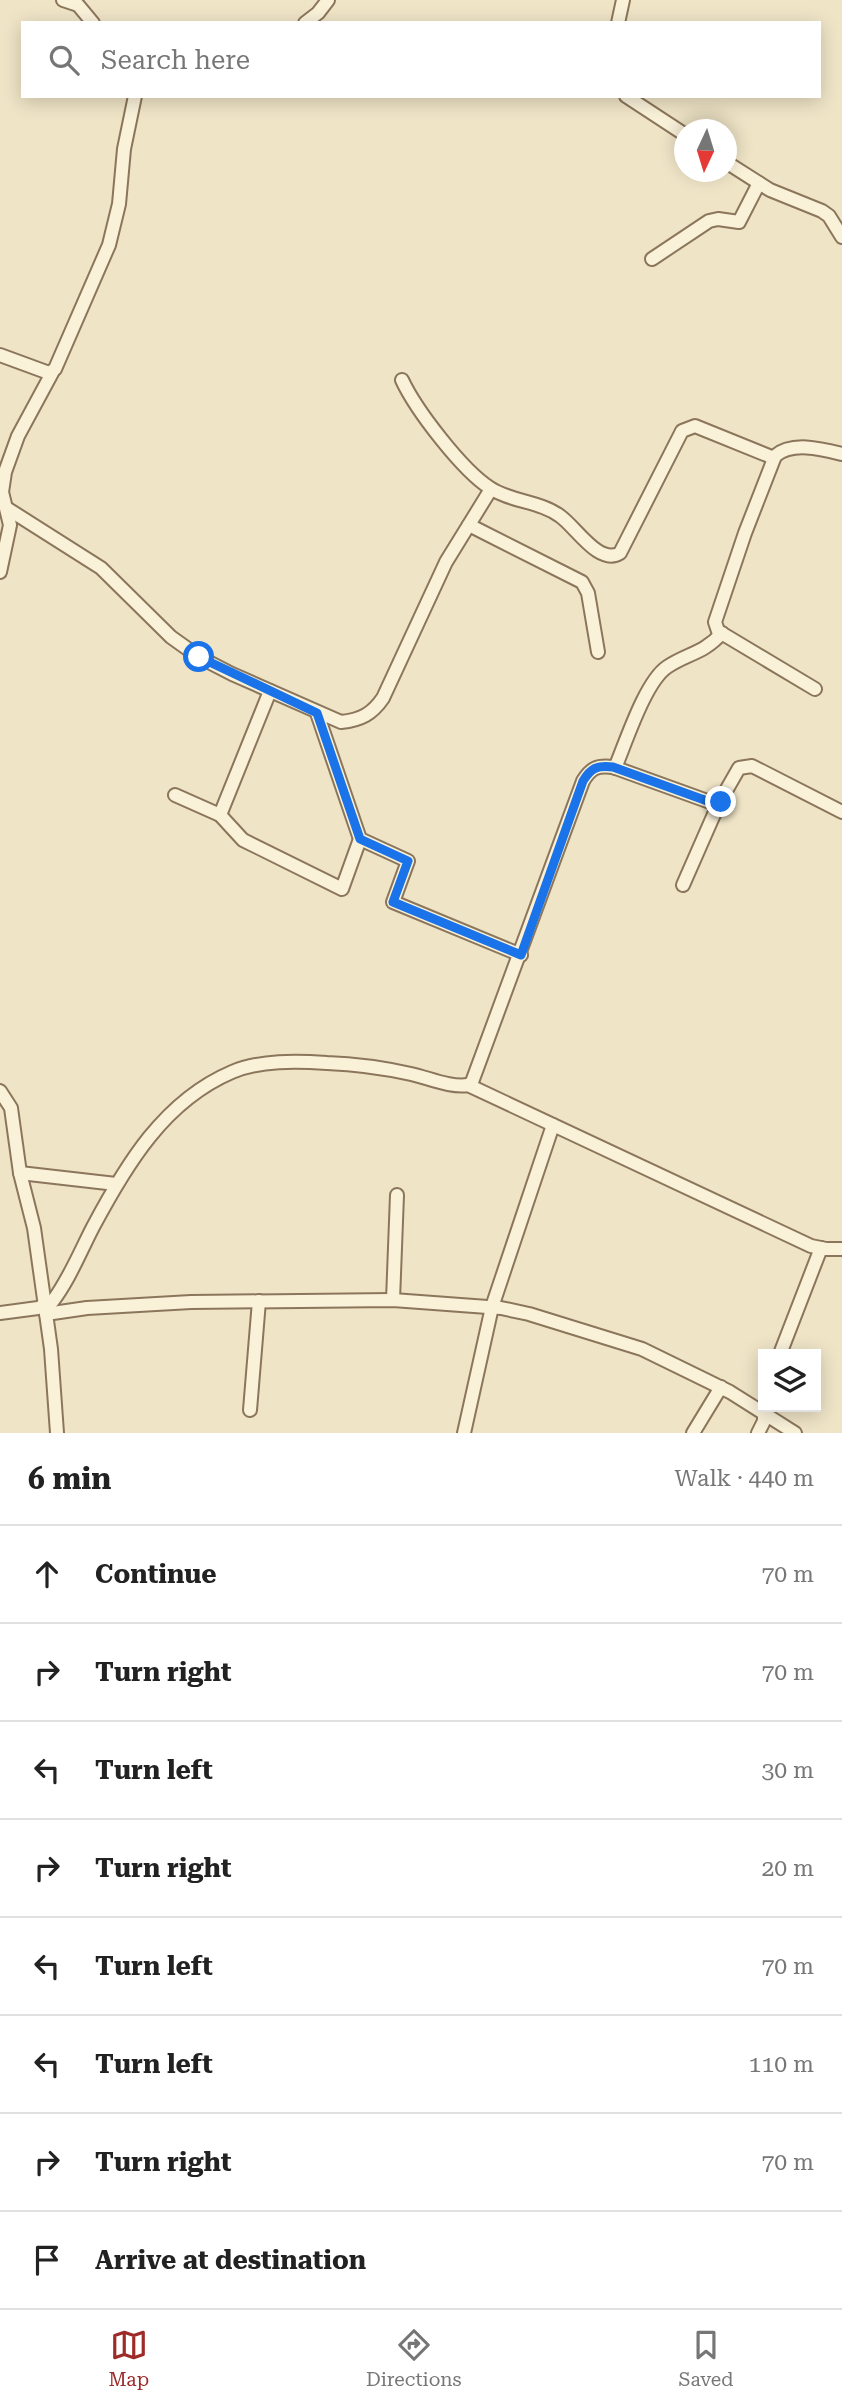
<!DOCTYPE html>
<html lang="en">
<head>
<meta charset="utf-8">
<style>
  body { margin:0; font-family:"Roboto Serif",serif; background:#f2f2f2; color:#222 }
  .controls { position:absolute; right:21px; bottom:21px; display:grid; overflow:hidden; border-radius:0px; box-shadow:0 4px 18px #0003 }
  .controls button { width:63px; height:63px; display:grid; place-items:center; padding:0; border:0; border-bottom:2px solid #e0e0e0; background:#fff; color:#222; font:35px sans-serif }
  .compass { position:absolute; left:674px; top:119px; width:63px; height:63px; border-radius:50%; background:#fff; box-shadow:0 4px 18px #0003; rotate:184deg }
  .stop { position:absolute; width:21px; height:21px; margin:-16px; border:5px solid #1a73e8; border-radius:50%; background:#fff }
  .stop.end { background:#1a73e8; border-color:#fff; box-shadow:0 2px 7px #0008 }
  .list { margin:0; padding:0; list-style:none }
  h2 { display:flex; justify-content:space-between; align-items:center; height:91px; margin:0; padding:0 28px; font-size:30px }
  h2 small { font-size:23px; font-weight:400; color:#767676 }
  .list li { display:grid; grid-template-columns:46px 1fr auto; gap:21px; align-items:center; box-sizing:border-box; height:98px; padding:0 28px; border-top:2px solid #e0e0e0 }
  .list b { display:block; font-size:26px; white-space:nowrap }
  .list em { font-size:23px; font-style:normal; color:#767676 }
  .icon { flex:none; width:38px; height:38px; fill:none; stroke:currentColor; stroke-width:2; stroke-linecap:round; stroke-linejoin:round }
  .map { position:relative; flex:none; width:842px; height:1433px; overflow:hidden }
  .search { position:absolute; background:#fff; box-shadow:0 4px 18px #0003; left:21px; right:21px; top:21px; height:77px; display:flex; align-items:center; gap:18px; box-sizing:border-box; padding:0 24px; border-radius:0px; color:#767676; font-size:26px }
  .sheet { height:875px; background:#fff }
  nav { display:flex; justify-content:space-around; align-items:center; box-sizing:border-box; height:98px; border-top:2px solid #e0e0e0; background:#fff; font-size:19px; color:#767676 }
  nav a { display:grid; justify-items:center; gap:4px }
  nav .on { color:#9c2b29 }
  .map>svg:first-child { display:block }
</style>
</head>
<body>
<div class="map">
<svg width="842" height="1433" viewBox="0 0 842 1433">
  <rect width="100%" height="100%" fill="#efe4c6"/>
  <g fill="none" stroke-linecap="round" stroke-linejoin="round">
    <defs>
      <g id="minor">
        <polyline points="63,0 78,5 93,23"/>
        <polyline points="305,23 318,13 328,0"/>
        <polyline points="618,23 623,0"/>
        <polyline points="626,96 684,134"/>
        <polyline points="726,162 770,190 822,211 829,216 842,237"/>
        <polyline points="652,259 709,221 718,219 739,222 759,183"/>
        <polyline points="0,355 49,373 55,369 109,245 119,204 124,149 135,96"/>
        <path d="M402,380C416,410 462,470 490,488C511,502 540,501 560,516C576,527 599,566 620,553L682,431L695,426L774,458"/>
        <path d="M8,509L101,568L171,637L199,657L232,674L341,722C361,720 372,714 383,698L446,562L491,489"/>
        <polyline points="469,525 582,582 588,593 598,652"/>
        <polyline points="0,572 10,525 2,492 5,472 18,436 52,373"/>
        <path d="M815,689L718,631L715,622L745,533L775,456C792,441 822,449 842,454"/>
        <polyline points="317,713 360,839 408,861 393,902 521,955"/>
        <path d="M615,768C626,742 645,682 667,667C688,653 703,654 722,633"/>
        <polyline points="175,795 220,815 243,840 342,889 360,839"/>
        <polyline points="220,815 270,691"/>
        <polyline points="683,885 719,803"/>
        <polyline points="468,1085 811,1246 826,1249 842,1249"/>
        <polyline points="0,1091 11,1108 20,1173 34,1228 51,1349 57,1433"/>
        <polyline points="20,1173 116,1184"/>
        <polyline points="393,1300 397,1195"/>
        <path d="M0,1313L38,1308L52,1302C69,1280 80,1252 93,1227C126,1165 164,1101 232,1072C260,1060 297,1061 327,1063C355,1064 384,1068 411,1074C429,1078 451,1088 468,1085L472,1082L583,781C591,768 597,765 613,767L710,802L719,803L739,768L752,766L842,812"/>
        <polyline points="46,1314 87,1308 191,1302 393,1300 501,1308 529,1314 642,1349 730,1392 795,1433"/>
        <polyline points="780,1354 821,1248"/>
        <polyline points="250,1410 259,1301"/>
        <polyline points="464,1433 492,1307 553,1125"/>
        <polyline points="693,1433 721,1387"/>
        <polyline points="758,1433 764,1421 764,1407"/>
      </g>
    </defs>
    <use href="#minor" stroke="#8b765b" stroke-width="16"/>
    <use href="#minor" stroke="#faf1d9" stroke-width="12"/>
  </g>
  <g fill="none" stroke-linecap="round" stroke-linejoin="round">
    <path stroke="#1a73e8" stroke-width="9" d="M199,657L317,713L360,839L408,861L393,902L521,955L583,781C591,768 597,765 613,767L710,802H721"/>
  </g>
</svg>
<div class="controls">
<button><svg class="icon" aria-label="layers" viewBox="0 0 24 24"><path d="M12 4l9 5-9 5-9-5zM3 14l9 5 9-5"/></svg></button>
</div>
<svg class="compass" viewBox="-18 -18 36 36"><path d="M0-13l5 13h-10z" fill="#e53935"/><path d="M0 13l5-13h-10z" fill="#767676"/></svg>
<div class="stop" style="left:199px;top:657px"></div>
<div class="stop end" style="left:721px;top:802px"></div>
<div class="search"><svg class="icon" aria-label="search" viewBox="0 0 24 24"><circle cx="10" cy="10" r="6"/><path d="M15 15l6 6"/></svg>Search here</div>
</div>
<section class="sheet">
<h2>6 min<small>Walk · 440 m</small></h2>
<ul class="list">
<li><svg class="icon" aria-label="ahead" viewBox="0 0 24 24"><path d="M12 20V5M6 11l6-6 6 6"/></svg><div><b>Continue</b></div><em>70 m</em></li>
<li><svg class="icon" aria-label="right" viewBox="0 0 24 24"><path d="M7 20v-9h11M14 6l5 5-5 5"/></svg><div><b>Turn right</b></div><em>70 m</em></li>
<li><svg class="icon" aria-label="left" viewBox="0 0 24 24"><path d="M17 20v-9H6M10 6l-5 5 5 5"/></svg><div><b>Turn left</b></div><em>30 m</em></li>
<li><svg class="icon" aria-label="right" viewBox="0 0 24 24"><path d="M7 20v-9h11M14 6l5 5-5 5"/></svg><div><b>Turn right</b></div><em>20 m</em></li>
<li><svg class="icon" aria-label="left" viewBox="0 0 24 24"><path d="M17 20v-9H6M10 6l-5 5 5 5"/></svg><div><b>Turn left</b></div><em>70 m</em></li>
<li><svg class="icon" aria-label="left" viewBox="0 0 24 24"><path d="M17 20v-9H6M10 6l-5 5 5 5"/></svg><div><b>Turn left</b></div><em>110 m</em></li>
<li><svg class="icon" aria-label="right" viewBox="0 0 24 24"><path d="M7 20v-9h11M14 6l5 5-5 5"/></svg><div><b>Turn right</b></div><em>70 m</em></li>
<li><svg class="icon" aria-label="arrive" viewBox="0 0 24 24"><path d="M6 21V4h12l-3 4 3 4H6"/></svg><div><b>Arrive at destination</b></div></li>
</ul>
</section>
<nav>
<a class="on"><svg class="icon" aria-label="map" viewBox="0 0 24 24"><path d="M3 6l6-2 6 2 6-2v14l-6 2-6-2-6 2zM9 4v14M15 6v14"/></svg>Map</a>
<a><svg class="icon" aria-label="directions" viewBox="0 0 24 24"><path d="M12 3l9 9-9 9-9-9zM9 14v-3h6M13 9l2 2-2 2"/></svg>Directions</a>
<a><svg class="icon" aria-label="saved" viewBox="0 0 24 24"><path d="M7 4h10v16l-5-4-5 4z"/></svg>Saved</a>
</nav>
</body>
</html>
